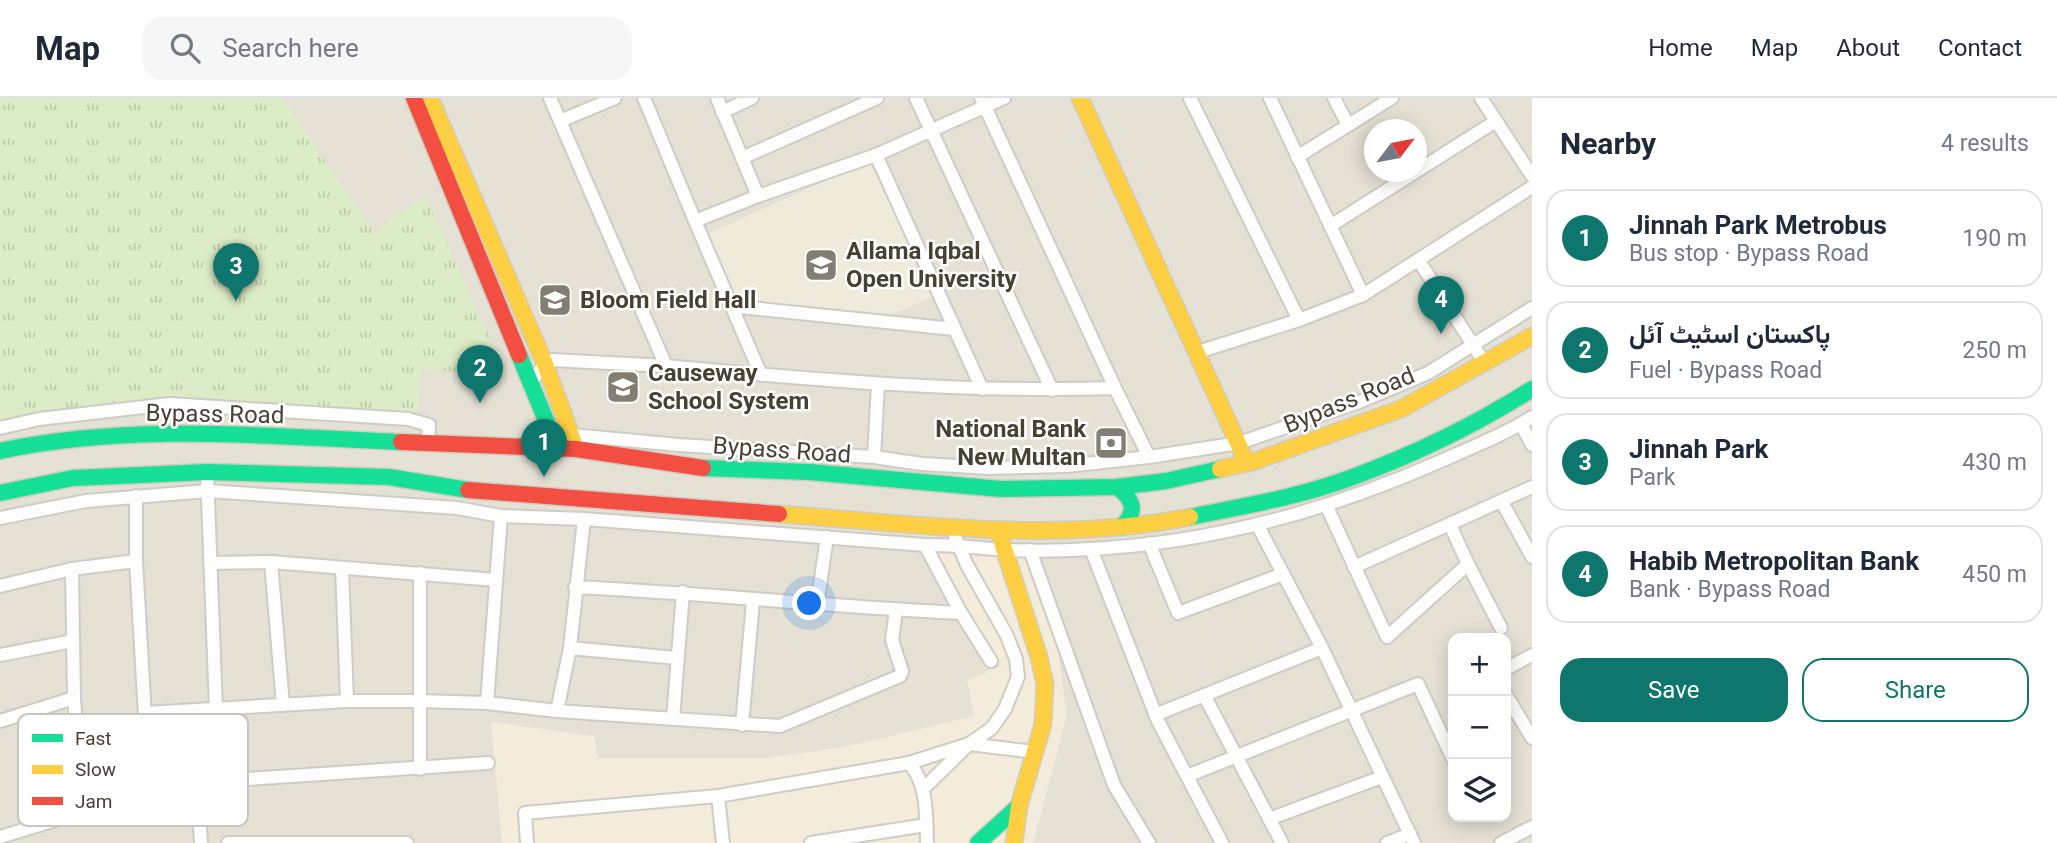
<!DOCTYPE html>
<html lang="en">
<head>
<meta charset="utf-8">
<style>
  body { margin:0; font-family:Roboto,Vazirmatn,sans-serif; background:#f6f6f7; color:#1f2937 }
  .controls { position:absolute; right:21px; bottom:21px; display:grid; overflow:hidden; border-radius:14px; box-shadow:0 4px 18px #0003 }
  .controls button { width:63px; height:63px; display:grid; place-items:center; padding:0; border:0; border-bottom:2px solid #e0e1e3; background:#fff; color:#1f2937; font:35px sans-serif }
  .compass { position:absolute; left:1364px; top:21px; width:63px; height:63px; border-radius:50%; background:#fff; box-shadow:0 4px 18px #0003; rotate:58deg }
  .you { position:absolute; left:810px; top:506px; width:24px; height:24px; margin:-18px; border:5px solid #fff; border-radius:50%; background:#1a73e8; box-shadow:0 0 0 10px #1a73e833 }
  .badge { display:grid; place-items:center; width:46px; height:46px; border-radius:50%; background:#0f766e; color:#fff; font-size:23px; font-weight:700 }
  .pin { position:absolute; translate:-50% -58px; filter:drop-shadow(0 2px 4px #0008) }
  .pin::after { content:''; position:absolute; top:37px; width:24px; height:21px; background:inherit; clip-path:polygon(0 0,100% 0,50% 100%) }
  .list { margin:0; padding:0; list-style:none }
  h2 { display:flex; justify-content:space-between; align-items:center; height:91px; margin:0; padding:0 28px; font-size:30px }
  h2 small { font-size:23px; font-weight:400; color:#747a83 }
  .list li { display:grid; grid-template-columns:46px 1fr auto; gap:21px; align-items:center; box-sizing:border-box; height:98px; margin:0 14px 14px; padding:0 14px; border:2px solid #e0e1e3; border-radius:21px }
  .list b { display:block; font-size:26px; white-space:nowrap }
  .list p { margin:0; font-size:23px; white-space:nowrap; color:#747a83 }
  .list em { font-size:23px; font-style:normal; color:#747a83 }
  .actions { display:flex; gap:14px; padding:21px 28px }
  .actions a { flex:1; padding:16px 0; border:2px solid #0f766e; border-radius:21px; text-align:center; font-size:24px; color:#0f766e }
  .actions .main { background:#0f766e; color:#fff }
  .icon { flex:none; width:38px; height:38px; fill:none; stroke:currentColor; stroke-width:2; stroke-linecap:round; stroke-linejoin:round }
  .map { position:relative; flex:none; width:1532px; height:745px; overflow:hidden }
  header { display:flex; align-items:center; gap:42px; box-sizing:border-box; height:98px; padding:0 35px; background:#fff; border-bottom:2px solid #e0e1e3 }
  header strong { font-size:33px }
  nav { display:flex; gap:38px; margin-inline-start:auto; font-size:24px }
  .search { width:490px; height:63px; background:#f6f6f7; display:flex; align-items:center; gap:18px; box-sizing:border-box; padding:0 24px; border-radius:21px; color:#747a83; font-size:26px }
  main { display:flex }
  aside { flex:1; background:#fff }
  .map>svg:first-child { display:block }
</style>
</head>
<body>
<header>
<strong>Map</strong>
<div class="search"><svg class="icon" aria-label="search" viewBox="0 0 24 24"><circle cx="10" cy="10" r="6"/><path d="M15 15l6 6"/></svg>Search here</div>
<nav><a>Home</a><a>Map</a><a>About</a><a>Contact</a></nav>
</header>
<main>
<div class="map">
<svg width="1532" height="745" viewBox="0 0 1532 745">
  <defs>
    <pattern id="park-tufts" width="24" height="20" patternUnits="userSpaceOnUse" patternTransform="scale(1.75)"><rect width="24" height="20" fill="#dbecc6"/><path d="M3 7l-1-3M5 7V3M7 7l1-3M15 17l-1-3M17 17v-4M19 17l1-3" fill="none" stroke="#bdccab"/></pattern>
  </defs>
  <rect width="100%" height="100%" fill="#f0efe8"/>
  <path fill="#e5e1d5" fill-rule="evenodd" d="M0,0H1532V745H0ZM1374,32H1416V74H1374ZM1453,540H1506V719H1453Z"/>
  <polygon fill="#f4ecda" points="930,450 1024,453 1056,538 1067,618 1033,745 502,745 491,624 594,638 598,660 766,660 840,650 974,618 967,583 1001,567"/>
  <polygon fill="#efebda" points="869,63 935,198 887,218 739,203 708,136"/>
  <polygon fill="url(#park-tufts)" points="0,0 282,0 374,134 425,98 507,278 422,271 416,318 181,299 78,310 0,329"/>
  <g fill="none" stroke-linecap="round" stroke-linejoin="round">
    <defs>
      <g id="street">
        <path d="M550,0L666,268C815,282 965,295 1115,290L1149,359"/>
        <polyline points="644,0 695,123 758,98 876,57 1004,0"/>
        <polyline points="717,0 758,98"/>
        <polyline points="916,0 1052,292"/>
        <polyline points="981,0 1115,290"/>
        <polyline points="1190,0 1299,222"/>
        <polyline points="1270,0 1363,197"/>
        <polyline points="1334,0 1348,27"/>
        <polyline points="1481,0 1532,78"/>
        <polyline points="722,14 752,0"/>
        <polyline points="560,23 615,0"/>
        <polyline points="876,57 982,291"/>
        <polyline points="1297,59 1392,0"/>
        <polyline points="742,60 877,0"/>
        <polyline points="695,123 761,277"/>
        <polyline points="1330,128 1496,23"/>
        <polyline points="1419,163 1484,264"/>
        <polyline points="731,208 954,231"/>
        <polyline points="1198,254 1299,222 1363,197 1532,89"/>
        <polyline points="531,284 545,266 552,262 666,268"/>
        <polyline points="1521,326 1532,347"/>
        <polyline points="0,330 39,321 170,306 408,321 429,327 428,344"/>
        <polyline points="551,335 679,347 874,359 922,366 990,370 1067,368 1149,359 1239,345 1359,304 1428,275 1532,210"/>
        <polyline points="874,359 878,286"/>
        <polyline points="207,374 216,612"/>
        <polyline points="136,398 136,463 149,687"/>
        <polyline points="1502,404 1532,459"/>
        <polyline points="1327,409 1387,539 1468,466"/>
        <path d="M0,420L86,403L207,393L457,410L501,418L584,421L925,447C952,446 977,450 1004,452C1032,453 1061,453 1089,451C1213,445 1328,413 1441,363C1472,349 1504,337 1532,319"/>
        <polyline points="1450,427 1468,466 1501,530"/>
        <polyline points="1258,428 1322,550 1414,745"/>
        <polyline points="1149,445 1178,515 1283,476"/>
        <polyline points="925,447 961,515 991,563"/>
        <polyline points="1091,451 1158,623 1222,745"/>
        <polyline points="1030,452 1114,687 1149,745"/>
        <polyline points="271,464 283,607"/>
        <polyline points="210,465 271,464 496,482"/>
        <polyline points="1354,469 1532,389"/>
        <polyline points="342,470 347,603"/>
        <polyline points="0,488 72,471 136,463"/>
        <path d="M575,489C704,495 832,509 961,515"/>
        <polyline points="817,507 827,439"/>
        <polyline points="570,550 676,560"/>
        <polyline points="0,557 73,543"/>
        <polyline points="1506,571 1532,557"/>
        <polyline points="1204,597 1282,745"/>
        <polyline points="1506,597 1532,640"/>
        <polyline points="487,605 501,418"/>
        <polyline points="557,613 570,550 584,421"/>
        <polyline points="145,615 347,603 419,603 487,605 557,613 780,628 900,578 902,573 892,542 896,512"/>
        <polyline points="1155,617 1322,550"/>
        <polyline points="673,621 683,494"/>
        <polyline points="0,623 74,600"/>
        <polyline points="742,627 753,503"/>
        <polyline points="909,665 969,646 1034,654"/>
        <polyline points="420,671 420,475"/>
        <polyline points="1187,678 1418,586 1453,661"/>
        <polyline points="197,684 201,745"/>
        <polyline points="923,691 969,646 992,630 1005,611 1018,579 1016,561 1006,536 967,467 955,439"/>
        <polyline points="81,692 488,665"/>
        <polyline points="718,698 723,745"/>
        <polyline points="1269,721 1382,679"/>
        <polyline points="0,739 82,714 74,600 72,471"/>
        <polyline points="228,745 407,745"/>
        <path d="M527,745L525,715L718,698L909,665C928,686 926,718 927,745"/>
        <polyline points="811,745 926,727"/>
        <polyline points="1387,745 1410,736"/>
        <polyline points="1501,745 1532,729"/>
      </g>
      <g id="fast">
        <polyline points="519,257 557,349"/>
        <path d="M0,353C131,325 268,338 401,344"/>
        <polyline points="703,370 809,374 1001,391 1117,389 1166,383 1220,371"/>
        <path d="M1117,389C1134,402 1138,414 1121,429"/>
        <polyline points="0,395 73,380 207,374 389,379 468,392"/>
        <path d="M1190,419C1243,408 1299,399 1350,380C1413,357 1475,327 1532,291"/>
        <polyline points="978,745 1019,708"/>
      </g>
      <g id="slow">
        <polyline points="430,0 545,266 576,351"/>
        <polyline points="1080,0 1247,365"/>
        <polyline points="1220,371 1255,363 1401,311 1532,238"/>
        <path d="M779,416C916,426 1054,446 1190,419"/>
        <polyline points="998,432 1039,559 1045,586 1043,626 1019,708 1014,745"/>
      </g>
      <g id="jam">
        <polyline points="414,0 519,257"/>
        <polyline points="401,344 576,351 703,370"/>
        <polyline points="468,392 779,416"/>
      </g>
    </defs>
    <use href="#street" stroke="#ceccc6" stroke-width="16"/>
    <use href="#fast" stroke="#d0cdbf" stroke-width="19"/>
    <use href="#slow" stroke="#d0cdbf" stroke-width="19"/>
    <use href="#jam" stroke="#d0cdbf" stroke-width="19"/>
    <use href="#street" stroke="#fdfdfc" stroke-width="12"/>
    <use href="#fast" stroke="#16e098" stroke-width="16"/>
    <use href="#slow" stroke="#ffcf43" stroke-width="16"/>
    <use href="#jam" stroke="#f24e42" stroke-width="16"/>
  </g>
  <defs>
    <symbol id="university-square" viewBox="-11 -11 22 22"><rect x="-9" y="-9" width="18" height="18" rx="4" fill="#827e73" stroke="#fff"/><path d="M0-5L7-2L0 1L-7-2ZM-4 1L0 2.5L4 1V4Q0 6-4 4Z" fill="#fff"/></symbol>
    <symbol id="school-square" viewBox="-11 -11 22 22"><rect x="-9" y="-9" width="18" height="18" rx="4" fill="#827e73" stroke="#fff"/><path d="M0-5L7-2L0 1L-7-2ZM-4 1L0 2.5L4 1V4Q0 6-4 4Z" fill="#fff"/></symbol>
    <symbol id="bank-square" viewBox="-11 -11 22 22"><rect x="-9" y="-9" width="18" height="18" rx="4" fill="#827e73" stroke="#fff"/><path d="M-6-4H6V4H-6ZM0-2.3a2.3 2.3 0 1 0 0 4.6a2.3 2.3 0 1 0 0-4.6Z" fill="#fff"/></symbol>
  </defs>
  <g fill-rule="evenodd">
    <use href="#university-square" x="802" y="148" width="38" height="38"/>
    <use href="#school-square" x="536" y="183" width="38" height="38"/>
    <use href="#school-square" x="604" y="270" width="38" height="38"/>
    <use href="#bank-square" x="1092" y="326" width="38" height="38"/>
  </g>
  <g text-anchor="middle" dominant-baseline="central" stroke-width="5" stroke-linejoin="round" paint-order="stroke">
    <g font-size="24" font-weight="bold" fill="#474134" stroke="#fff" text-anchor="start">
      <text x="846" y="153">Allama Iqbal<tspan x="846" dy="28">Open University</tspan></text>
      <text x="580" y="202">Bloom Field Hall</text>
      <text x="648" y="275">Causeway<tspan x="648" dy="28">School System</tspan></text>
      <text x="1086" y="331" text-anchor="end">National Bank<tspan x="1086" dy="28">New Multan</tspan></text>
    </g>
    <g font-size="24" fill="#474134" stroke="#fff">
      <text transform="translate(1349 302) rotate(-22)">Bypass Road</text>
      <text transform="translate(215 316) rotate(1)">Bypass Road</text>
      <text transform="translate(782 352) rotate(4)">Bypass Road</text>
    </g>
  </g>
  <rect x="18" y="616" width="230" height="112" rx="10" fill="#fff" stroke="#c8c6c2" stroke-width="2"/>
  <rect x="32" y="636" width="31" height="8" fill="#16e098"/>
  <rect x="32" y="667" width="31" height="9" fill="#ffcf43"/>
  <rect x="32" y="699" width="31" height="8" fill="#f24e42"/>
  <g font-size="19" fill="#474134">
    <text x="75" y="647">Fast</text>
    <text x="75" y="678">Slow</text>
    <text x="75" y="710">Jam</text>
  </g>
</svg>
<div class="controls">
<button>+</button>
<button>−</button>
<button><svg class="icon" aria-label="layers" viewBox="0 0 24 24"><path d="M12 4l9 5-9 5-9-5zM3 14l9 5 9-5"/></svg></button>
</div>
<svg class="compass" viewBox="-18 -18 36 36"><path d="M0-13l5 13h-10z" fill="#e53935"/><path d="M0 13l5-13h-10z" fill="#747a83"/></svg>
<div class="you"></div>
<div class="pin badge" style="left:544px;top:379px">1</div>
<div class="pin badge" style="left:480px;top:305px">2</div>
<div class="pin badge" style="left:236px;top:203px">3</div>
<div class="pin badge" style="left:1441px;top:236px">4</div>
</div>
<aside>
<h2>Nearby<small>4 results</small></h2>
<ul class="list">
<li><span class="badge">1</span><div><b>Jinnah Park Metrobus</b><p>Bus stop · Bypass Road</p></div><em>190 m</em></li>
<li><span class="badge">2</span><div><b>پاکستان اسٹیٹ آئل</b><p>Fuel · Bypass Road</p></div><em>250 m</em></li>
<li><span class="badge">3</span><div><b>Jinnah Park</b><p>Park</p></div><em>430 m</em></li>
<li><span class="badge">4</span><div><b>Habib Metropolitan Bank</b><p>Bank · Bypass Road</p></div><em>450 m</em></li>
</ul>
<div class="actions"><a class="main">Save</a><a>Share</a></div>
</aside>
</main>
</body>
</html>
